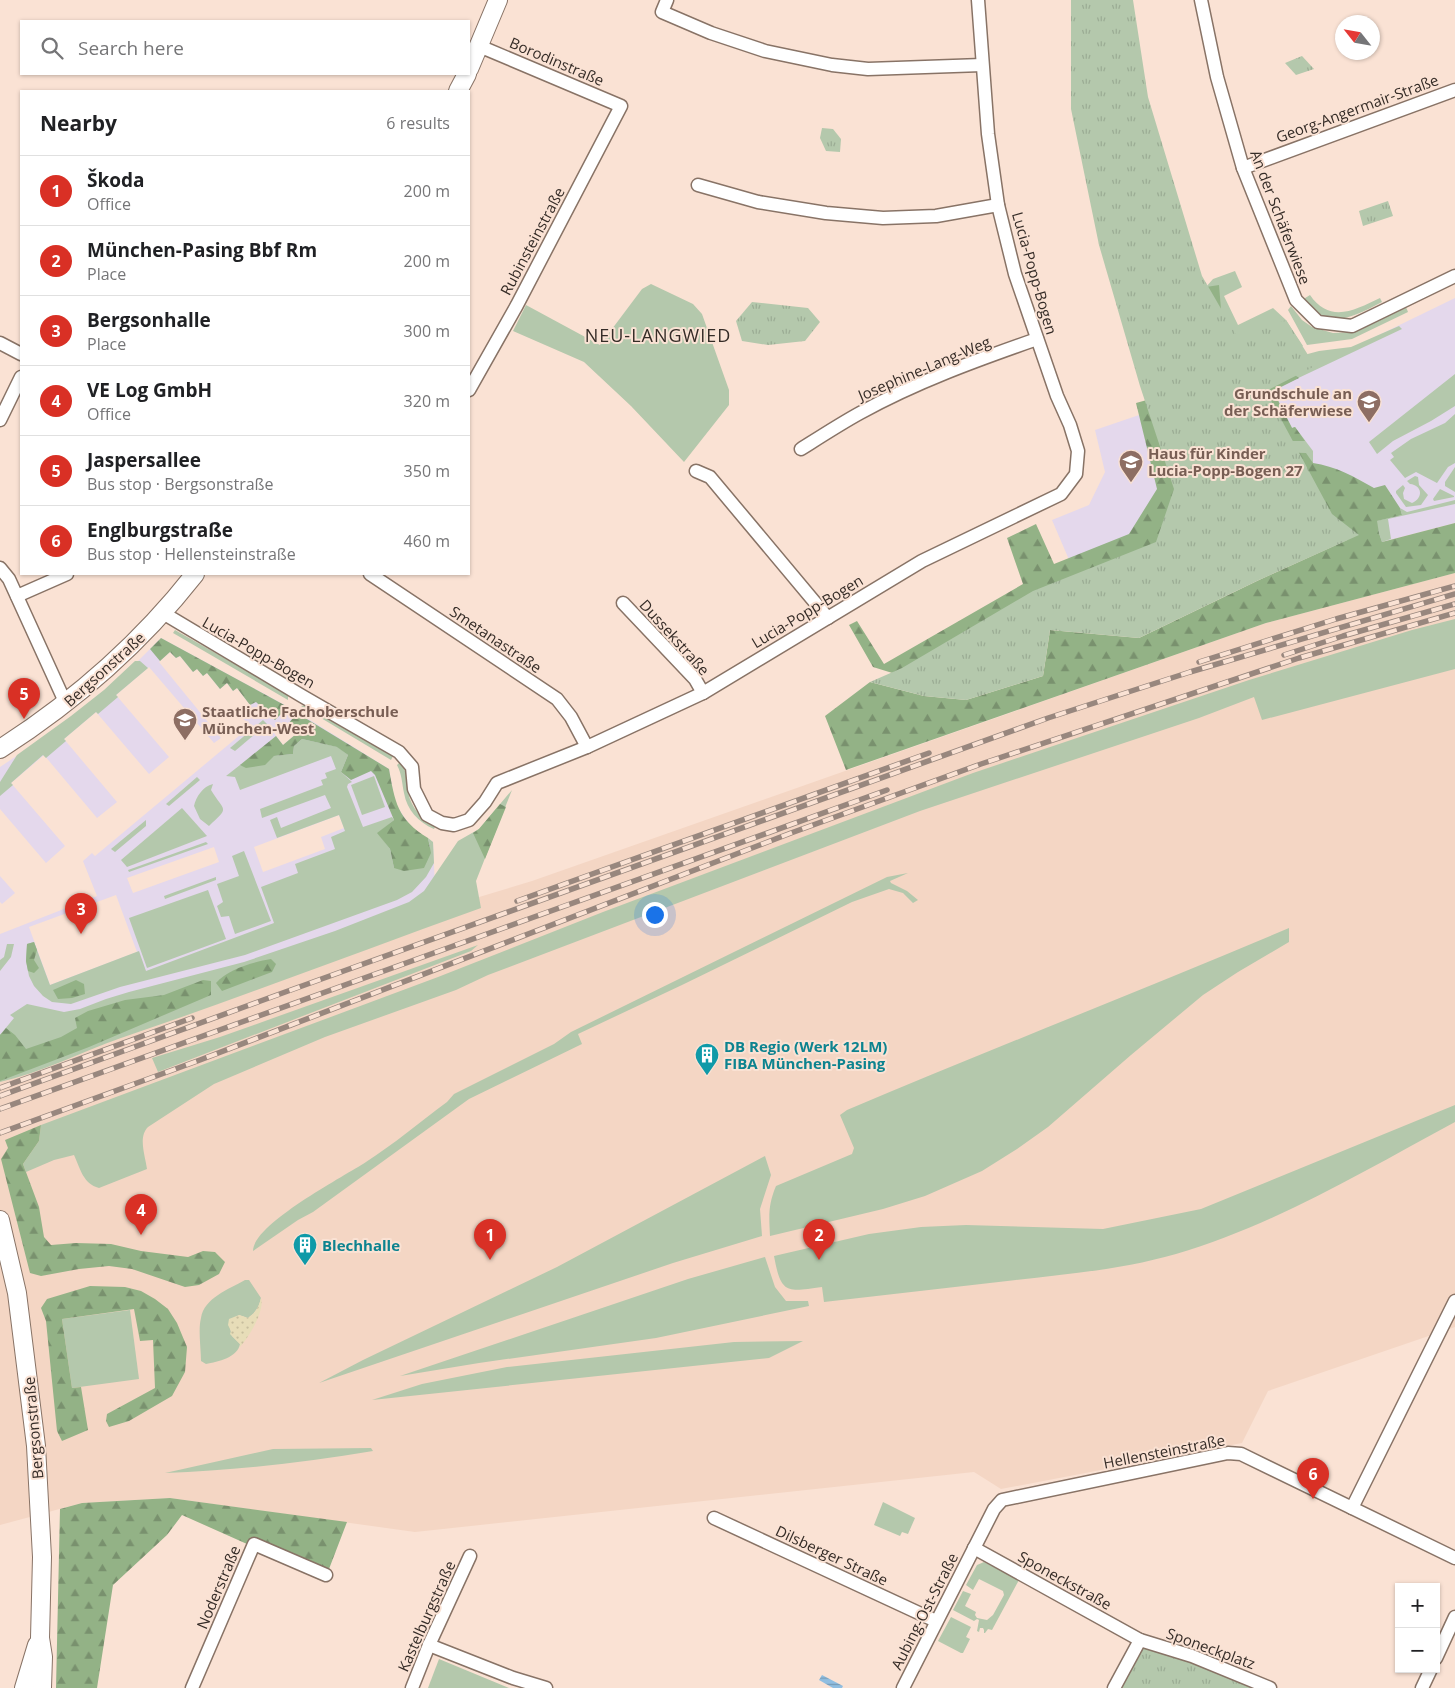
<!DOCTYPE html>
<html lang="en">
<head>
<meta charset="utf-8">
<style>
  body { margin:0; font-family:"Open Sans",sans-serif; background:#f6f6f6; color:#202124 }
  .controls { position:absolute; right:15px; bottom:15px; display:grid; overflow:hidden; border-radius:0px; box-shadow:0 1px 4px #0004 }
  .controls button { width:45px; height:45px; display:grid; place-items:center; padding:0; border:0; border-bottom:1px solid #e0e0e0; background:#fff; color:#202124; font:25px sans-serif }
  .compass { position:absolute; left:1335px; top:15px; width:45px; height:45px; border-radius:50%; background:#fff; box-shadow:0 1px 4px #0004; rotate:301deg }
  .you { position:absolute; left:654px; top:914px; width:18px; height:18px; margin:-12px; border:4px solid #fff; border-radius:50%; background:#1a73e8; box-shadow:0 0 0 8px #1a73e833 }
  .badge { display:grid; place-items:center; width:32px; height:32px; border-radius:50%; background:#d93025; color:#fff; font-size:16px; font-weight:700 }
  .pin { position:absolute; translate:-50% -41px; filter:drop-shadow(0 1px 2px #0008) }
  .pin::after { content:''; position:absolute; top:26px; width:18px; height:15px; background:inherit; clip-path:polygon(0 0,100% 0,50% 100%) }
  .list { margin:0; padding:0; list-style:none }
  h2 { display:flex; justify-content:space-between; align-items:center; height:65px; margin:0; padding:0 20px; font-size:21px }
  h2 small { font-size:16px; font-weight:400; color:#757577 }
  .list li { display:grid; grid-template-columns:32px 1fr auto; gap:15px; align-items:center; box-sizing:border-box; height:70px; padding:0 20px; border-top:1px solid #e0e0e0 }
  .list b { display:block; font-size:19px; white-space:nowrap }
  .list p { margin:0; font-size:16px; white-space:nowrap; color:#757577 }
  .list em { font-size:16px; font-style:normal; color:#757577 }
  .icon { flex:none; width:28px; height:28px; fill:none; stroke:currentColor; stroke-width:2; stroke-linecap:round; stroke-linejoin:round }
  .map { position:relative; flex:none; width:1455px; height:1688px; overflow:hidden }
  .search { position:absolute; background:#fff; box-shadow:0 1px 4px #0004; left:20px; top:20px; width:450px; height:55px; display:flex; align-items:center; gap:12px; box-sizing:border-box; padding:0 18px; border-radius:0px; color:#757577; font-size:19px }
  .panel { position:absolute; background:#fff; box-shadow:0 1px 4px #0004; left:20px; top:90px; width:450px; height:485px; border-radius:0px }
  .map>svg:first-child { display:block }
</style>
</head>
<body>
<div class="map">
<svg width="1455" height="1688" viewBox="0 0 1455 1688">
  <defs>
    <pattern id="forest-firs" width="22" height="20" patternUnits="userSpaceOnUse" patternTransform="scale(1.25)"><rect width="22" height="20" fill="#93b286"/><path d="M5 1l3.5 6h-7zM16 11l3.5 6h-7z" fill="#79916e"/></pattern>
    <pattern id="sand-dots" width="8" height="8" patternUnits="userSpaceOnUse" patternTransform="scale(1.25)"><rect width="8" height="8" fill="#e7ddb8"/><path d="M2 2h.1M6 6h.1" fill="none" stroke="#c7be9e" stroke-width="1.8" stroke-linecap="round"/></pattern>
    <pattern id="park-tufts" width="24" height="20" patternUnits="userSpaceOnUse" patternTransform="scale(1.25)"><rect width="24" height="20" fill="#b4c8ac"/><path d="M3 7l-1-3M5 7V3M7 7l1-3M15 17l-1-3M17 17v-4M19 17l1-3" fill="none" stroke="#9bac94"/></pattern>
    <pattern id="water-rules" width="6" height="5" patternUnits="userSpaceOnUse" patternTransform="scale(1.25)"><rect width="6" height="5" fill="#90bee1"/><path d="M0 2.5h6" fill="none" stroke="#769bb6"/></pattern>
  </defs>
  <rect width="100%" height="100%" fill="#fae2d4"/>
  <g fill="#e4d8ec" fill-rule="evenodd">
    <polygon points="1455,298 1455,523 1382,542 1332,514 1266,390"/>
    <polygon points="1142,414 1165,493 1148,536 1073,569 1052,520 1089,505 1105,472 1095,430"/>
    <path d="M161,638L294,710L389,769L395,803L412,829L433,842L436,910L0,1079V934L97,896L83,861L92,853L95,856L252,725L237,715L250,705L237,688L233,691L227,683L220,689L207,673L203,676L197,669L193,672L180,656L176,658L170,652L159,662L221,738L214,743L149,667L116,695L169,757L149,774L96,712L64,739L117,802L97,818L44,755L11,783L65,846L46,863L0,809V767L57,729L123,676ZM287,723L296,734L283,745L274,733ZM339,815L344,828L321,837L325,849L263,872L254,847ZM214,847L219,862L133,893L127,878ZM116,895L137,952L50,985L29,927Z"/>
    <polygon points="0,876 15,893 2,904 0,902"/>
  </g>
  <polygon fill="#f4d6c4" points="1455,573 1455,1327 1268,1391 1242,1443 1001,1489 974,1472 415,1532 170,1498 82,1503 0,1525 0,1079 436,910 532,881 1266,623"/>
  <g fill="#b4c8ac">
    <polygon points="1235,271 1242,287 1224,296 1238,325 1273,308 1286,320 1303,346 1229,382 1198,296 1213,279"/>
    <polygon points="651,284 693,304 702,314 729,390 729,405 684,462 631,406 584,362 513,331 526,305 600,345 642,289"/>
    <path d="M1310,295C1330,324 1355,310 1380,298L1382,302C1351,318 1329,331 1302,300Z"/>
    <polygon points="1291,306 1302,320 1312,327 1333,333 1351,332 1406,307 1408,312 1352,339 1307,345 1288,310"/>
    <polygon points="1399,326 1402,329 1273,390 1292,428 1295,427 1313,451 1313,463 1286,465 1246,389 1304,355 1319,351 1351,347"/>
    <polygon points="1455,374 1455,406 1431,421 1393,441 1377,454 1369,442"/>
    <polygon points="1455,414 1455,463 1448,467 1437,483 1416,472 1405,478 1390,460 1394,457 1391,453 1411,439 1445,423"/>
    <polygon points="1455,467 1455,492 1445,486 1445,482"/>
    <path d="M1415,476L1418,477L1419,485L1428,495L1421,505L1406,507L1396,493V491L1403,485L1405,488L1403,493L1404,499L1412,503C1424,498 1422,485 1410,484L1407,481Z"/>
    <polygon points="1440,489 1454,496 1454,497 1434,501 1433,499"/>
    <polygon points="1455,500 1455,504 1388,519 1391,539 1382,542 1379,533 1376,521 1402,515 1400,508 1407,512"/>
    <path d="M1455,619V669L1262,720L1254,697L1199,718L920,811L488,975L456,990L325,1037L214,1084L148,1127C138,1137 145,1155 147,1169L99,1188C83,1184 80,1168 74,1155L54,1160L26,1172L23,1164L39,1141L41,1125L438,977L603,912L973,773L1249,680L1412,630Z"/>
    <polygon points="175,630 288,694 288,700 173,633"/>
    <polygon points="135,661 140,661 148,668 116,695 118,697 98,714 96,712 64,739 66,741 46,758 43,755 11,783 13,785 0,796 0,782 17,755 71,716 104,690"/>
    <polygon points="306,705 393,756 391,760 301,706"/>
    <polygon points="263,720 267,724 235,751 230,748"/>
    <polygon points="302,739 338,747 348,755 341,772 352,782 348,784 347,787 363,827 392,817 394,820 378,833 390,849 394,868 430,847 428,838 433,842 434,863 426,877 412,892 397,900 245,955 120,987 71,1004 52,1002 43,996 34,986 29,976 26,961 27,944 34,942 50,985 139,951 146,971 274,923 261,887 298,873 295,864 335,849 331,837 345,831 339,815 277,838 270,820 277,817 281,828 331,808 325,795 262,818 260,809 323,785 321,780 327,778 325,773 336,769 331,756 240,790 235,777 226,776 240,765 242,766 274,756 293,754 294,746"/>
    <path d="M401,761C407,771 406,781 408,792C411,808 422,819 435,827L434,829C418,822 407,810 404,793C402,784 402,774 397,765Z"/>
    <polygon points="374,776 385,807 362,815 351,785"/>
    <polygon points="197,777 200,780 169,806 166,804"/>
    <path d="M213,784L211,790C225,813 230,806 209,826L200,819L194,806C196,797 203,786 213,784Z"/>
    <path d="M512,790L476,881L481,908C361,951 242,997 121,1038C81,1052 41,1073 0,1082V1035L14,1018L10,1015L27,1004L64,1012L80,1009L106,999L129,992L244,962L335,931L409,902L424,891L458,841L479,829Z"/>
    <polygon points="182,808 207,836 127,867 121,860"/>
    <polygon points="146,820 146,826 115,852 111,849"/>
    <polygon points="206,842 208,844 129,872 128,870"/>
    <polygon points="244,851 271,921 235,934 229,916 221,917 217,906 223,902 217,884 239,876 232,856"/>
    <path d="M908,873L890,881L891,883L907,891L918,900L913,903L903,893L889,889L852,902L682,985L578,1034L582,1044L469,1099L313,1212L298,1220L253,1251C253,1224 343,1177 366,1162C394,1144 420,1122 447,1102L454,1094L554,1044L571,1032L887,877Z"/>
    <polygon points="216,877 216,880 165,899 164,896"/>
    <polygon points="208,890 226,939 147,968 129,918"/>
    <path d="M1289,928V942L1238,972L1203,995L1131,1055L1048,1127L1017,1149L982,1171L925,1196L883,1209L770,1236C769,1216 768,1205 776,1186L852,1154L854,1148L840,1115L847,1110C994,1048 1142,990 1289,928Z"/>
    <polygon points="7,944 14,944 11,957 0,971 0,960 4,957"/>
    <polygon points="478,945 471,951 158,1072 152,1058 220,1037"/>
    <path d="M1455,1105V1122C1364,1171 1275,1225 1176,1254C1124,1269 1069,1274 1016,1280C952,1287 888,1295 824,1302L822,1287C786,1292 781,1294 774,1256L869,1234L921,1227L966,1225L1103,1229L1201,1209Z"/>
    <polygon points="765,1156 771,1175 760,1209 762,1236 673,1263 319,1383 363,1360 557,1267"/>
    <polygon points="765,1257 775,1287 786,1301 808,1301 809,1306 656,1338 479,1363 400,1376 688,1279"/>
    <path d="M245,1280H249L261,1298C259,1307 256,1312 248,1318L239,1315L230,1328L232,1336L240,1344C238,1357 218,1362 206,1364L201,1361C201,1349 198,1329 201,1318C204,1298 229,1289 245,1280Z"/>
    <polygon points="130,1310 139,1379 72,1388 62,1319"/>
    <polygon points="803,1341 769,1358 372,1400 422,1384 507,1367 734,1342"/>
    <path d="M371,1448L373,1451C304,1463 235,1470 165,1473L273,1449Z"/>
    <polygon points="883,1502 915,1518 908,1534 902,1532 900,1536 874,1525"/>
    <polygon points="984,1562 1019,1580 992,1630 988,1629 985,1633 984,1633 984,1630 983,1628 980,1628 979,1632 977,1631 979,1620 977,1619 974,1621 953,1610 963,1591 971,1594 965,1606 976,1612 975,1615 977,1618 987,1620 993,1615 1004,1595 1003,1591 979,1579 973,1590 966,1585 977,1565"/>
    <polygon points="951,1617 971,1627 966,1637 970,1639 963,1653 961,1653 938,1641"/>
    <polygon points="439,1659 509,1688 428,1688"/>
  </g>
  <g fill="url(#forest-firs)">
    <polygon points="1219,285 1222,321 1206,287"/>
    <polygon points="1283,366 1299,378 1273,391 1292,428 1295,427 1305,441 1283,441 1246,389"/>
    <polygon points="1172,393 1201,464 1164,543 1053,614 902,676 873,667 849,625 857,621 884,664 1023,584 1007,538 1036,524 1054,564 1129,534 1157,489 1136,403"/>
    <path d="M1271,452L1306,453L1313,463C1335,466 1355,477 1374,488L1385,485L1400,508L1402,515L1377,521L1379,533L1382,542L1455,523V573L1266,623L846,770L825,716L870,682L924,696L966,700L1043,676L1050,630L1139,638L1259,580L1347,540Z"/>
    <polygon points="161,638 288,707 275,720 256,702 250,705 237,688 233,691 227,683 220,689 207,673 203,676 197,669 193,672 180,656 176,658 170,652 160,661 150,649"/>
    <path d="M297,713L389,769C395,802 397,819 428,838L431,853L424,868L404,871L394,868L390,849L377,833L394,820L375,775L371,771L351,780L341,772L348,755L337,747L302,739L294,746L293,754L274,756L265,765L246,768L240,765L276,736L283,745L296,734L288,724Z"/>
    <polygon points="500,804 506,807 485,859 473,833 479,829"/>
    <polygon points="34,942 37,950 34,960 39,968 34,973 28,971 26,961 27,944"/>
    <path d="M271,959L276,964L272,972L222,991L216,983C228,969 253,962 271,959Z"/>
    <polygon points="76,980 84,984 85,994 72,998 58,999 53,990"/>
    <polygon points="203,980 211,981 211,995 89,1047 0,1081 0,1035 6,1028 15,1035 26,1049 61,1037 77,1028 75,1018 88,1011 125,1000 164,995"/>
    <polygon points="41,1125 39,1141 23,1164 39,1207 44,1237 51,1245 76,1243 111,1244 141,1251 188,1257 203,1251 215,1252 225,1262 219,1274 199,1285 185,1287 132,1269 109,1266 79,1269 41,1276 30,1273 1,1159 8,1148 5,1140"/>
    <polygon points="90,1286 125,1287 141,1291 155,1299 168,1309 177,1323 187,1347 185,1372 172,1396 129,1421 109,1427 106,1421 107,1414 155,1388 153,1340 140,1341 134,1309 62,1319 72,1388 81,1387 88,1430 62,1441 57,1431 46,1321 41,1308 47,1299"/>
    <polygon points="170,1498 347,1522 329,1569 251,1537 247,1544 182,1515 167,1535 113,1585 97,1688 56,1688 60,1509 82,1503"/>
  </g>
  <path fill="url(#sand-dots)" d="M261,1298C265,1311 249,1337 240,1347V1344L230,1334L231,1331L228,1325L229,1319L239,1315L248,1318C256,1312 259,1307 261,1298Z"/>
  <g fill="url(#park-tufts)">
    <polygon points="1071,0 1133,0 1148,97 1202,276 1237,336 1286,320 1315,366 1266,391 1332,514 1359,535 1259,580 1139,638 1050,630 1043,676 966,700 924,696 870,682 902,668 1033,591 1156,542 1174,489 1140,386 1099,245 1071,109"/>
    <polygon points="1302,56 1314,69 1296,75 1285,63"/>
    <polygon points="822,128 833,129 841,139 840,152 826,151 820,138"/>
    <polygon points="1388,201 1393,216 1363,226 1359,211"/>
    <polygon points="752,302 808,308 820,322 805,341 768,345 742,341 736,321"/>
    <polygon points="1141,1644 1251,1684 1260,1688 1117,1688"/>
  </g>
  <polygon fill="url(#water-rules)" points="822,1675 843,1686 842,1688 833,1688 819,1680"/>
  <g fill="none" stroke-linecap="round" stroke-linejoin="round">
    <defs>
      <g id="street">
        <polyline points="667,0 662,12 711,33 765,51 832,65 868,69 982,65"/>
        <polyline points="1201,0 1217,77 1243,168 1296,300 1318,322 1352,326 1455,276"/>
        <polyline points="1243,168 1455,90"/>
        <polyline points="698,185 758,202 826,213 883,218 936,216 998,205"/>
        <polyline points="0,343 21,354"/>
        <polyline points="469,390 517,305 621,106 479,46"/>
        <polyline points="0,420 21,377"/>
        <path d="M801,449C820,437 840,424 860,413C916,382 977,360 1037,339"/>
        <polyline points="696,471 710,477 828,618"/>
        <polyline points="0,568 9,579 66,704"/>
        <polyline points="370,574 557,699 571,717 587,747"/>
        <polyline points="17,596 67,574"/>
        <polyline points="623,603 695,679 703,693"/>
        <polyline points="163,613 302,696 399,752 412,767 414,789 427,815 442,823 454,825 469,820 485,802 497,783 587,747 703,693 922,561 1061,494 1076,474 1078,451 1070,425 1057,396 1015,274 998,205 988,134 978,0"/>
        <polyline points="1352,1508 1455,1301"/>
        <polyline points="714,1518 936,1621"/>
        <polyline points="974,1548 1140,1640 1192,1656 1270,1688"/>
        <polyline points="429,1645 513,1678 546,1688"/>
        <polyline points="1436,1658 1455,1617"/>
        <polyline points="192,1688 254,1544 326,1575"/>
        <polyline points="412,1688 429,1645 470,1556"/>
        <polyline points="903,1688 994,1509 1002,1500 1228,1453 1241,1454 1455,1558"/>
        <polyline points="1114,1688 1140,1640"/>
        <polyline points="1422,1688 1431,1669"/>
      </g>
      <g id="secondary">
        <polyline points="469,69 498,0"/>
        <polyline points="458,91 467,74"/>
        <path d="M0,749C75,701 140,644 195,574"/>
        <polyline points="0,1220 17,1293 36,1446 42,1557 40,1638 43,1657 42,1688"/>
        <polyline points="24,1688 37,1645"/>
      </g>
    </defs>
    <use href="#street" stroke="#887366" stroke-width="15"/>
    <use href="#secondary" stroke="#887366" stroke-width="20"/>
    <use href="#street" stroke="#fff" stroke-width="12"/>
    <use href="#secondary" stroke="#fff" stroke-width="18"/>
    <defs>
      <g id="rail">
        <polyline points="1284,655 1343,636 1455,604"/>
        <polyline points="1199,662 1336,619 1455,586"/>
        <polyline points="517,901 929,753"/>
        <polyline points="0,1088 192,1018"/>
        <polyline points="0,1096 288,991 1048,718 1190,672 1455,594"/>
        <polyline points="0,1109 887,790"/>
        <polyline points="0,1133 200,1060 791,833 981,764 1299,658 1455,613"/>
      </g>
    </defs>
    <use href="#rail" stroke="#98877e" stroke-width="5.5"/>
    <use href="#rail" stroke="#fae2d4" stroke-width="4" stroke-dasharray="11" stroke-linecap="butt"/>
  </g>
  <defs>
    <symbol id="school-pin" viewBox="-11 -11 22 30"><path d="M0 17L-7.5 6A9.5 9.5 0 1 1 7.5 6Z" fill="#8d6e63" stroke="#fae2d4"/><path d="M0-5L7-2L0 1L-7-2ZM-4 1L0 2.5L4 1V4Q0 6-4 4Z" fill="#fff"/></symbol>
    <symbol id="building-pin" viewBox="-11 -11 22 30"><path d="M0 17L-7.5 6A9.5 9.5 0 1 1 7.5 6Z" fill="#0f9aa8" stroke="#fae2d4"/><path d="M-4-6H4V6H1V3H-1V6H-4ZM-2.5-4.3h1.7v1.8h-1.7ZM.8-4.3h1.7v1.8H.8ZM-2.5-1h1.7V.8h-1.7ZM.8-1h1.7V.8H.8Z" fill="#fff"/></symbol>
  </defs>
  <g fill-rule="evenodd">
    <use href="#school-pin" x="1355" y="388" width="28" height="38"/>
    <use href="#school-pin" x="1117" y="448" width="28" height="38"/>
    <use href="#school-pin" x="171" y="706" width="28" height="38"/>
    <use href="#building-pin" x="693" y="1041" width="28" height="38"/>
    <use href="#building-pin" x="291" y="1231" width="28" height="38"/>
  </g>
  <g text-anchor="middle" dominant-baseline="central" stroke-width="4" stroke-linejoin="round" paint-order="stroke">
    <g font-size="15" fill="#352c27" stroke="#fae2d4">
      <text transform="translate(557 61) rotate(23)">Borodinstraße</text>
      <text transform="translate(1357 108) rotate(-20)">Georg-Angermair-Straße</text>
      <text transform="translate(1281 217) rotate(69)">An der Schäferwiese</text>
      <text transform="translate(532 241) rotate(-62)">Rubinsteinstraße</text>
      <text transform="translate(1035 273) rotate(74)">Lucia-Popp-Bogen</text>
      <text transform="translate(924 368) rotate(-23)">Josephine-Lang-Weg</text>
      <text transform="translate(807 611) rotate(-31)">Lucia-Popp-Bogen</text>
      <text transform="translate(675 637) rotate(48)">Dussekstraße</text>
      <text transform="translate(496 639) rotate(34)">Smetanastraße</text>
      <text transform="translate(259 652) rotate(30)">Lucia-Popp-Bogen</text>
      <text transform="translate(104 669) rotate(-42)">Bergsonstraße</text>
      <text transform="translate(33 1428) rotate(-95)">Bergsonstraße</text>
      <text transform="translate(1164 1451) rotate(-11)">Hellensteinstraße</text>
      <text transform="translate(832 1555) rotate(25)">Dilsberger Straße</text>
      <text transform="translate(1065 1580) rotate(29)">Sponeckstraße</text>
      <text transform="translate(218 1587) rotate(-67)">Noderstraße</text>
      <text transform="translate(924 1611) rotate(-63)">Aubing-Ost-Straße</text>
      <text transform="translate(426 1616) rotate(-66)">Kastelburgstraße</text>
      <text transform="translate(1211 1648) rotate(20)">Sponeckplatz</text>
    </g>
    <g font-size="15" font-weight="bold" fill="#785e54" stroke="#fae2d4" text-anchor="start">
      <text x="1352" y="393" text-anchor="end">Grundschule an<tspan x="1352" dy="17">der Schäferwiese</tspan></text>
      <text x="1148" y="453">Haus für Kinder<tspan x="1148" dy="17">Lucia-Popp-Bogen 27</tspan></text>
      <text x="202" y="711">Staatliche Fachoberschule<tspan x="202" dy="17">München-West</tspan></text>
    </g>
    <g font-size="15" font-weight="bold" fill="#0d838f" stroke="#fae2d4" text-anchor="start">
      <text x="724" y="1046">DB Regio (Werk 12LM)<tspan x="724" dy="17">FIBA München-Pasing</tspan></text>
      <text x="322" y="1245">Blechhalle</text>
    </g>
    <g font-size="18" letter-spacing="1" fill="#352c27" stroke="#fae2d4">
      <text x="658" y="335">NEU-LANGWIED</text>
    </g>
  </g>
</svg>
<div class="controls">
<button>+</button>
<button>−</button>
</div>
<svg class="compass" viewBox="-18 -18 36 36"><path d="M0-13l5 13h-10z" fill="#e53935"/><path d="M0 13l5-13h-10z" fill="#757577"/></svg>
<div class="you"></div>
<div class="pin badge" style="left:490px;top:1260px">1</div>
<div class="pin badge" style="left:819px;top:1260px">2</div>
<div class="pin badge" style="left:81px;top:934px">3</div>
<div class="pin badge" style="left:141px;top:1235px">4</div>
<div class="pin badge" style="left:24px;top:719px">5</div>
<div class="pin badge" style="left:1313px;top:1499px">6</div>
<div class="search"><svg class="icon" aria-label="search" viewBox="0 0 24 24"><circle cx="10" cy="10" r="6"/><path d="M15 15l6 6"/></svg>Search here</div>
<section class="panel">
<h2>Nearby<small>6 results</small></h2>
<ul class="list">
<li><span class="badge">1</span><div><b>Škoda</b><p>Office</p></div><em>200 m</em></li>
<li><span class="badge">2</span><div><b>München-Pasing Bbf Rm</b><p>Place</p></div><em>200 m</em></li>
<li><span class="badge">3</span><div><b>Bergsonhalle</b><p>Place</p></div><em>300 m</em></li>
<li><span class="badge">4</span><div><b>VE Log GmbH</b><p>Office</p></div><em>320 m</em></li>
<li><span class="badge">5</span><div><b>Jaspersallee</b><p>Bus stop · Bergsonstraße</p></div><em>350 m</em></li>
<li><span class="badge">6</span><div><b>Englburgstraße</b><p>Bus stop · Hellensteinstraße</p></div><em>460 m</em></li>
</ul>
</section>
</div>
</body>
</html>
